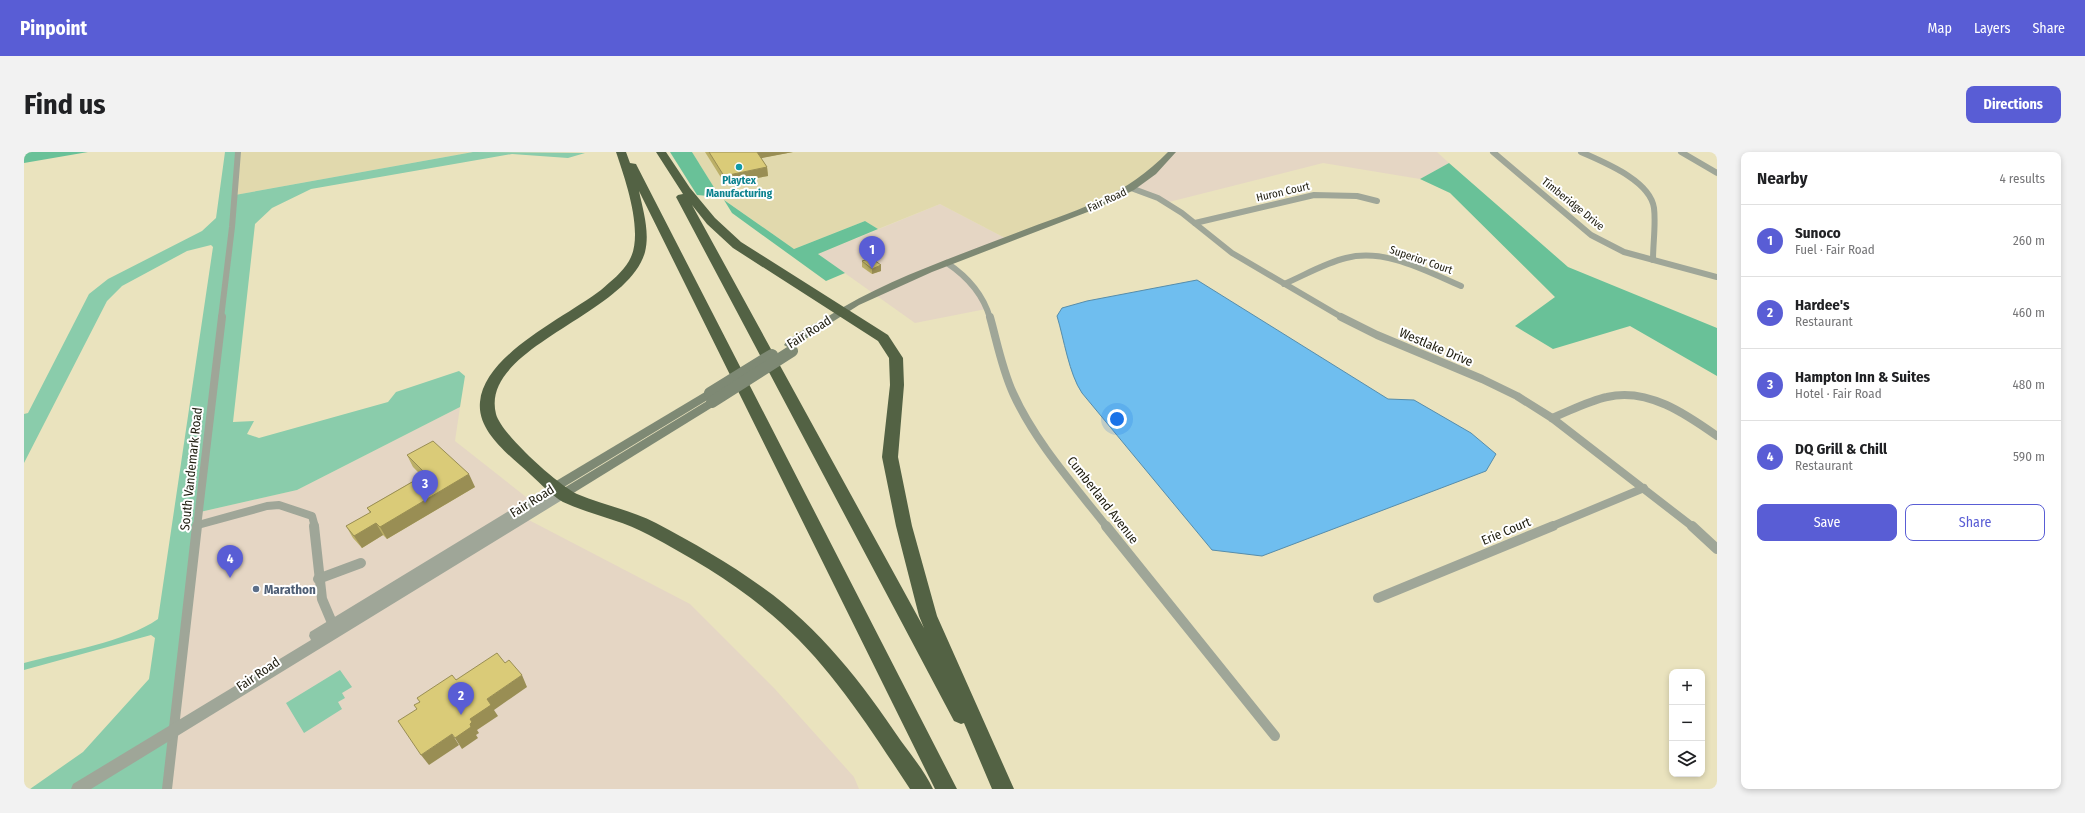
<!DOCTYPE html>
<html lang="en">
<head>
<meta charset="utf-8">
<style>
  body { margin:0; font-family:"Fira Sans Condensed",sans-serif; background:#f2f2f2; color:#202124 }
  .controls { position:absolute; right:12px; bottom:12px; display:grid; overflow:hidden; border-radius:8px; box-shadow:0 2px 6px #0003 }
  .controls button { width:36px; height:36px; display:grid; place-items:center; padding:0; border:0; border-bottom:1px solid #e0e0e0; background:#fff; color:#202124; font:20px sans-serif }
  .you { position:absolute; left:1093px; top:267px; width:14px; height:14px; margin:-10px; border:3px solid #fff; border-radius:50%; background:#1a73e8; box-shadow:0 0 0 6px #1a73e833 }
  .badge { display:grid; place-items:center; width:26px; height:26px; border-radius:50%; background:#595dd5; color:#fff; font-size:13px; font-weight:700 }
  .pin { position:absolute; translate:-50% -33px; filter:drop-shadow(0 1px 2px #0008) }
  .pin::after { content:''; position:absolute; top:21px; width:14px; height:12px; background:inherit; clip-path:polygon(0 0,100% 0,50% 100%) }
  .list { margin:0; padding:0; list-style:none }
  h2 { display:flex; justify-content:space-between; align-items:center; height:52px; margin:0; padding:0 16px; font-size:17px }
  h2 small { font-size:13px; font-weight:400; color:#757577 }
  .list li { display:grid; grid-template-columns:26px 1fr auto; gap:12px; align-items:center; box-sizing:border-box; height:72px; padding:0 16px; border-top:1px solid #e0e0e0 }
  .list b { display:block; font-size:15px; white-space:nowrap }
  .list p { margin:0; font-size:13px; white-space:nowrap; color:#757577 }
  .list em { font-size:13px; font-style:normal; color:#757577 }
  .actions { display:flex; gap:8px; padding:12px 16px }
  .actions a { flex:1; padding:9px 0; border:1px solid #595dd5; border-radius:8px; text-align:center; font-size:14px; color:#595dd5 }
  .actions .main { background:#595dd5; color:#fff }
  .icon { flex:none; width:22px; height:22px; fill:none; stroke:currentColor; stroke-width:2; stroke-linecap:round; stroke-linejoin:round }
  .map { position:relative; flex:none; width:1693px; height:637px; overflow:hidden; border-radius:8px }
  header { display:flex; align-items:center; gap:24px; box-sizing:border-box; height:56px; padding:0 20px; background:#595dd5; color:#fff }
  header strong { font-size:19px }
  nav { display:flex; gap:22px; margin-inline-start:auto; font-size:14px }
  .intro { display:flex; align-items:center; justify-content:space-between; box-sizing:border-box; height:96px; padding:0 24px }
  h1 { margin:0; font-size:28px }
  .button { padding:10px 18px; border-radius:8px; background:#595dd5; color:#fff; font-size:14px; font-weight:700 }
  main { display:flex; gap:24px; padding:0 24px }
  aside { flex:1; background:#fff; border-radius:8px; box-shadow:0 2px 6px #0003 }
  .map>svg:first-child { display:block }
</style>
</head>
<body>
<header>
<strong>Pinpoint</strong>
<nav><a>Map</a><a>Layers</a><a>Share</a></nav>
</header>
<div class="intro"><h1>Find us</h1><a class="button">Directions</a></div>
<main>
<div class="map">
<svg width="1693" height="637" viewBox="0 0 1693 637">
  <rect width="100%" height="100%" fill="#eae3be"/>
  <g fill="#e5d6c4">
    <polygon points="1148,0 1413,0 1425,11 1396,27 1299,11 1141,51 1107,36"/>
    <polygon points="916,52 983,87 923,111 941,124 962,157 891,171 794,102"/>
    <polygon points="436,255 431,289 516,356 501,366 666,452 750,536 830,625 835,637 143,637 176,360 273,338"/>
  </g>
  <g fill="#e1d9ad">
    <polygon points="214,0 449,0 211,43"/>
    <polygon points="668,0 1148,0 1107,36 983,87 916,52 854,77 841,69 770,97 696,45"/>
  </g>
  <g fill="#8accab">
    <path d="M201,0H214L211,43L449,0L561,1L544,6L488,2L287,37L248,56L231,72L209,270L230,269L223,282L235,286L364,250L372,240L435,219L441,224L436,255L273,338L176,360L143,637H6L59,600L125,527L131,486L127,483L0,518V511C40,500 101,490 134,467L189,95L187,93L163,99L98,134L83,149L0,311V262L4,261L65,142L84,127L178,79L192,66Z"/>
    <polygon points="316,518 328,535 318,541 321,546 314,550 318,557 280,581 262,551"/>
  </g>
  <g fill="#69c198">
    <polygon points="0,0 64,0 0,11"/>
    <polygon points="646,0 668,0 696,45 673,43"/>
    <polygon points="1425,11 1544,115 1693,176 1693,224 1606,174 1529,197 1491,174 1531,145 1426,41 1396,27"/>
    <polygon points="700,48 770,97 841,69 854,77 794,102 821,121 802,129 708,61"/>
  </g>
  <path fill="#6fbeef" stroke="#568dab" d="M1173,128L1364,247L1390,248L1447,281L1472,302L1462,319L1238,404L1188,398L1058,241C1045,222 1040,187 1033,164L1038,156L1063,149Z"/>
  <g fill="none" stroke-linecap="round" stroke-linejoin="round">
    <g stroke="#9fa698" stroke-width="6">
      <polyline points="1469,0 1567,83 1600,100 1693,125"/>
      <path d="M1557,0C1579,10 1626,28 1630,56C1632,72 1629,91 1629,108"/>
      <polyline points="1657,0 1693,21"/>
      <polyline points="1107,36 1134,46 1158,61 1208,101 1319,166"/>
      <polyline points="1171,71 1290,43 1333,44 1353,49"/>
      <path d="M923,111C944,125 959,142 966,166"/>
      <path d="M1260,132C1281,123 1301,111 1322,106C1361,96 1402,119 1437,134"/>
      <polyline points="197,166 208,75 214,0"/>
    </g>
    <g stroke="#9fa698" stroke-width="8">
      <path d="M966,165C973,190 978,217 989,241C1011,290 1050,333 1083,375"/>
      <polyline points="1317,165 1353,183 1458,227 1493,244 1528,266 1669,375"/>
      <path d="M1528,266C1546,259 1564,249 1583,245C1623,235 1662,262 1693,284"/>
      <polyline points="174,373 243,354 255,353 288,364 291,375"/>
      <polyline points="173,375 198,165"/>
      <polyline points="1526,375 1620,336"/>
    </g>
    <g stroke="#9fa698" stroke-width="10">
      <polyline points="290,374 298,447 309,473"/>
      <polyline points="1082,374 1251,584"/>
      <polyline points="1668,374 1693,397"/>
      <polyline points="294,427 337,411"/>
      <polyline points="1354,446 1529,374"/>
      <polyline points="143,637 173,374"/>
    </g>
    <polygon fill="#9fa698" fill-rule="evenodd" points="531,331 537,335 535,338 484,370 535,339 543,339 545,342 543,345 67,637 47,637 49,632 287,488 285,484 286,480"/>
    <g fill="#7e8974" fill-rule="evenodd">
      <path d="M1144,0H1152L1132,22L1110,38L1074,56L908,120L835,153L769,195L765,196L760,193C767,183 791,172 803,165C864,126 937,103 1005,76C1059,56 1102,43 1144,0Z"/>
      <polygon points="686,237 692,241 690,244 535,338 527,338 525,335 527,332"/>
      <polygon points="688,246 692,247 694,250 692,253 543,345 535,345 533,342 535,339"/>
    </g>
    <g fill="#536244" fill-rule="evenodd">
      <path d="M592,0H602L606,11L612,12L613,14L933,637H911L615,39C619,58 626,80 621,100C604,163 455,195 472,262C477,282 534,333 553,342C579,353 607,358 632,371C668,390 705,411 738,435C796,476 838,531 877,589C888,604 901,620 909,637H886C845,575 805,511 748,463C711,431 668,406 625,383C598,368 567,363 539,350C527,343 517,332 507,323C487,304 453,281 456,250C460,202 542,165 577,138C587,129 598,121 605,109C621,82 601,27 592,0Z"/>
      <path d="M632,0H642L666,36L691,66L717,90L864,183L879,206L880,233L874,305L888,374L913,464L990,637H968L940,571L937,572L930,569L652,45L654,43L659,42ZM668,53L683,72L709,96L854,189L865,206L866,233L858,305L872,374L895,464L900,476Z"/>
    </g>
    <g stroke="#7e8974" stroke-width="12">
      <polyline points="686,241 748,203"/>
      <polyline points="688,250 768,199"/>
    </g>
  </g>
  <g fill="#bbaf67">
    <polygon points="681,0 769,0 737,6 743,15 744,24 701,32"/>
    <polygon points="838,109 857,113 857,119 848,122 838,115"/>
    <polygon points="383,303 451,335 363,387 359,383 338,396 329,386 322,374 346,361 343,356 398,324 389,315"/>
  </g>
  <g fill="#998e54">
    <polygon points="733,0 769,0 733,7"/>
    <polygon points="743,15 744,24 701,32 700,24"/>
    <polygon points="857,113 857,119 848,122 848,117"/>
    <polygon points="445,322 451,335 363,387 356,375"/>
    <polygon points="352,371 359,383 338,396 330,384"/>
    <polygon points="498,523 503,535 470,558 474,564 453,578 455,581 452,583 454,586 438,597 431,586 446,567 463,547"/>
    <polygon points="428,582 435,593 405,613 397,603"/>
  </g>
  <g fill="#dacb78" stroke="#998e54">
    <polygon points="685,0 733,0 743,15 700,24"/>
    <polygon points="847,106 857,113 848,117 838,109"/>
    <polygon points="409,289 445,322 356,375 352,371 330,384 322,374 347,360 343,356 402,322 383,303"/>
    <polygon points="473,501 481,511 485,508 498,523 463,547 467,553 446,567 448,570 446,572 447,575 431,586 428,582 397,603 374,569 393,557 390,553 396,550 393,546 428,523 432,528"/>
  </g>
  <circle fill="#0f9aa8" stroke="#fff" stroke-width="1.5" cx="715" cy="15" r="4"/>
  <circle fill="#5c6f8a" stroke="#fff" stroke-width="1.5" cx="232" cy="437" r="4"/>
  <g text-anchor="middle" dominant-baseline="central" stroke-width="4" stroke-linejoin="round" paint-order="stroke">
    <g font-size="11" font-weight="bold" fill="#0d838f" stroke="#fff">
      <text x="715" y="28">Playtex<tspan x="715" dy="13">Manufacturing</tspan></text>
    </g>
    <g font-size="11" fill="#1d1b0d" stroke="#fff">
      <text transform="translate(1259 40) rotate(-13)">Huron Court</text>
      <text transform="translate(1083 48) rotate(-25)">Fair Road</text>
      <text transform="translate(1549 52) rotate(39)">Timberidge Drive</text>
      <text transform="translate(1397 108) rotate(19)">Superior Court</text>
    </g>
    <g font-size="13" fill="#1d1b0d" stroke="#fff">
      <text transform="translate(785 180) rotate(-32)">Fair Road</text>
      <text transform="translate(1412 195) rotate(23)">Westlake Drive</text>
      <text transform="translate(167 317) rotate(-84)">South Vandemark Road</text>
      <text transform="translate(1079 348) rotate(52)">Cumberland Avenue</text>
      <text transform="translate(508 349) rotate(-32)">Fair Road</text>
      <text transform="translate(1482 379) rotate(-23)">Erie Court</text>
      <text transform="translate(234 522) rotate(-34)">Fair Road</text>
    </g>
    <g font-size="13" font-weight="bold" fill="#4e5e75" stroke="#fff" text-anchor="start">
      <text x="240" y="437">Marathon</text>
    </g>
  </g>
</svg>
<div class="controls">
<button>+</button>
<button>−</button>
<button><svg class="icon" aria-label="layers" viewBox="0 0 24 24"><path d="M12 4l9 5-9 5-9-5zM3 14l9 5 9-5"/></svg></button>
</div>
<div class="you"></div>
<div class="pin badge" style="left:848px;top:117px">1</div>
<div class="pin badge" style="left:437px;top:563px">2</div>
<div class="pin badge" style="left:401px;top:351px">3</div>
<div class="pin badge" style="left:206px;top:426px">4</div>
</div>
<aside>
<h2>Nearby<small>4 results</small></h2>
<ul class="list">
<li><span class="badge">1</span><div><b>Sunoco</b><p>Fuel · Fair Road</p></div><em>260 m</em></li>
<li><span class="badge">2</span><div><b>Hardee's</b><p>Restaurant</p></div><em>460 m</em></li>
<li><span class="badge">3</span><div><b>Hampton Inn &amp; Suites</b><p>Hotel · Fair Road</p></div><em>480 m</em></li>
<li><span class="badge">4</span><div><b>DQ Grill &amp; Chill</b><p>Restaurant</p></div><em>590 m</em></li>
</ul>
<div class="actions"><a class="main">Save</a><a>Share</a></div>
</aside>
</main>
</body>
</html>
